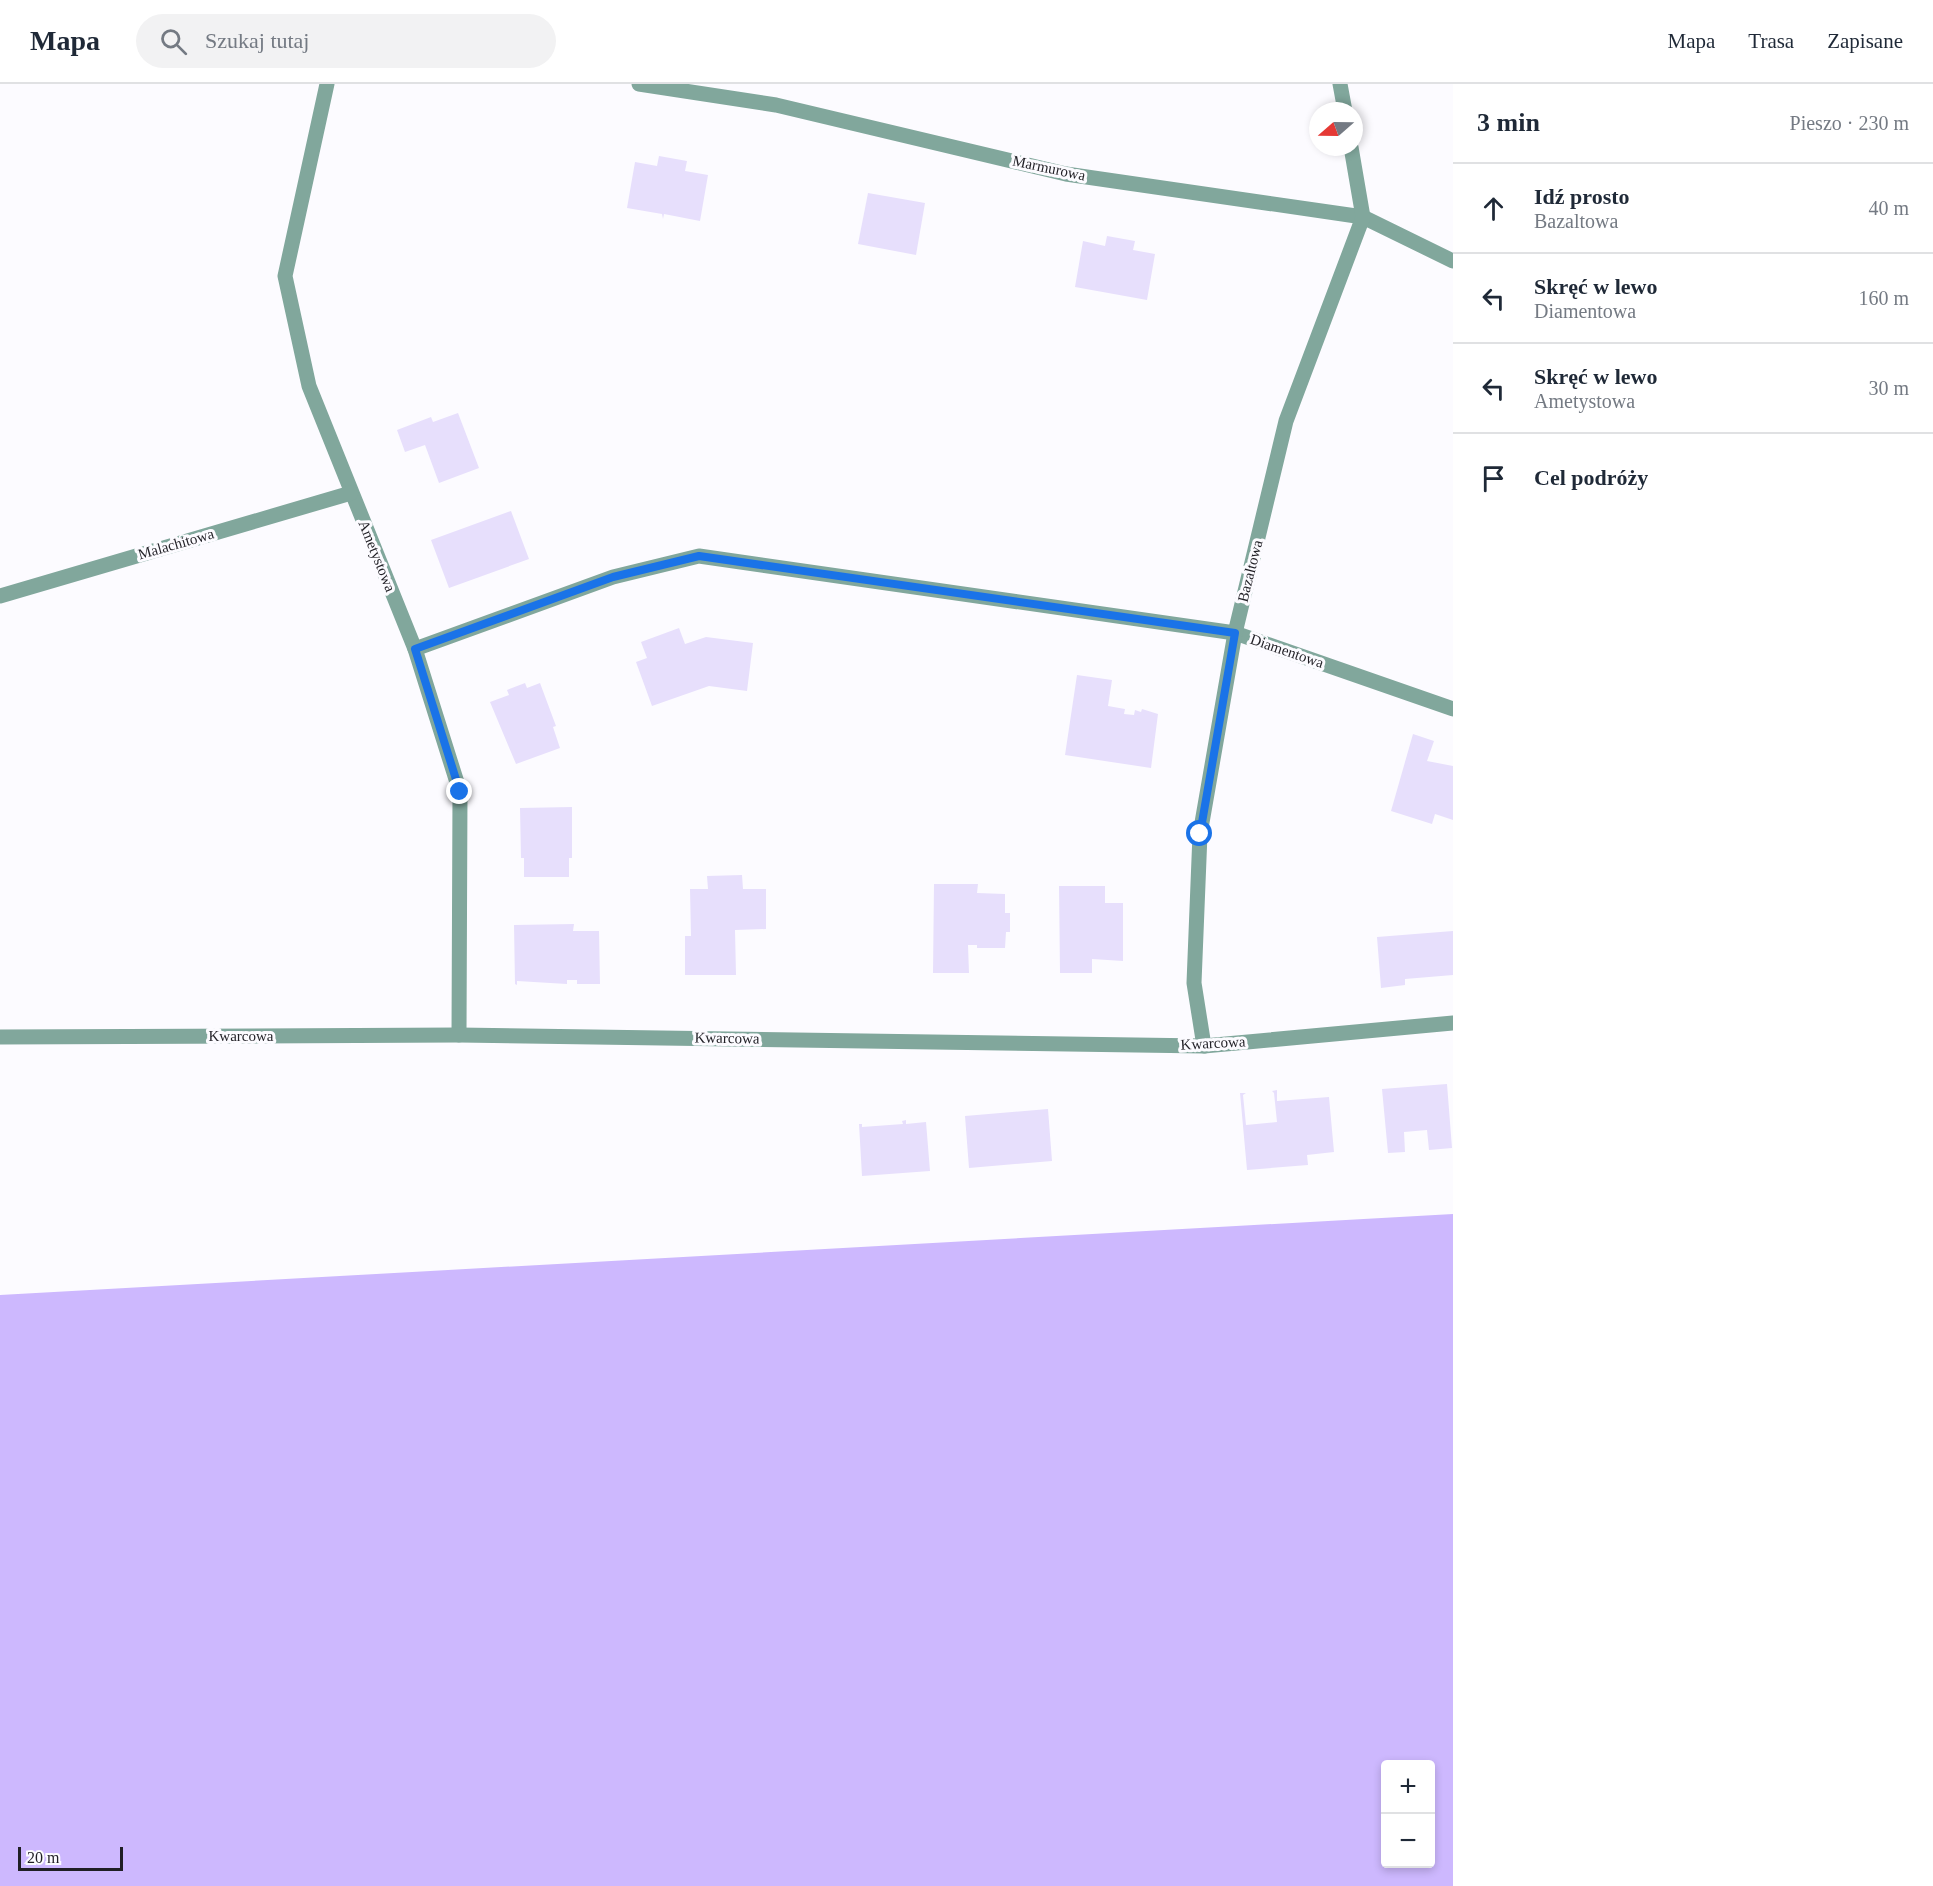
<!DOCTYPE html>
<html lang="pl">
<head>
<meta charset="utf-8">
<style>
  body { margin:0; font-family:"Times New Roman",serif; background:#f2f2f3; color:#1f2937 }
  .controls { position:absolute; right:18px; bottom:18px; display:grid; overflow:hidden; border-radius:6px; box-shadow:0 3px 9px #0003 }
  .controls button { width:54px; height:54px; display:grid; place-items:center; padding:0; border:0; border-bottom:2px solid #e0e1e3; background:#fff; color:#1f2937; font:30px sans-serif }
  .compass { position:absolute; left:1309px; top:18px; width:54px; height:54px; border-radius:50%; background:#fff; box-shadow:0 3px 9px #0003; rotate:250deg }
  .scale { position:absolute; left:18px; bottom:15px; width:105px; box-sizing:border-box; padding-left:6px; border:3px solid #201f25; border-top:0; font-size:16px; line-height:21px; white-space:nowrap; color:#201f25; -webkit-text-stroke:4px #fcfbff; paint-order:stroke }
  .stop { position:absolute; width:18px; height:18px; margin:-14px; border:4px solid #1a73e8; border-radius:50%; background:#fff }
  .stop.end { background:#1a73e8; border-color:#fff; box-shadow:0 2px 6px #0008 }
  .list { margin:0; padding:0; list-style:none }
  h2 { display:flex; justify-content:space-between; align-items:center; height:78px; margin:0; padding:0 24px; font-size:26px }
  h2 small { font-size:20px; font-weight:400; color:#747a83 }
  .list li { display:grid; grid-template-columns:39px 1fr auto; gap:18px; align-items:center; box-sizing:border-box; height:90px; padding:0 24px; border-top:2px solid #e0e1e3 }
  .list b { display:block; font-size:22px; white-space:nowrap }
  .list p { margin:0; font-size:20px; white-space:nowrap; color:#747a83 }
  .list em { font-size:20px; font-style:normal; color:#747a83 }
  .icon { flex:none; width:33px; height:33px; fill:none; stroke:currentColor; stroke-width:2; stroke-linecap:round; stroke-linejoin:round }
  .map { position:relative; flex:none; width:1453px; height:1802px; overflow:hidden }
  header { display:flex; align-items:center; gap:36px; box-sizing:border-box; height:84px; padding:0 30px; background:#fff; border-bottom:2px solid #e0e1e3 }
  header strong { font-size:28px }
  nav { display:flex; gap:33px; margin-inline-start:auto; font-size:21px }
  .search { width:420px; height:54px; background:#f2f2f3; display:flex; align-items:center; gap:15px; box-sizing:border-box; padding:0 21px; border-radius:33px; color:#747a83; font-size:22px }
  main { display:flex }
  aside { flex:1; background:#fff }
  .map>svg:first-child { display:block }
</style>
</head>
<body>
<header>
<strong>Mapa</strong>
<div class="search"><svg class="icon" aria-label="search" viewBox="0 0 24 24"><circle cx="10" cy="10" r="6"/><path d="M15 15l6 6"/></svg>Szukaj tutaj</div>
<nav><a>Mapa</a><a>Trasa</a><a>Zapisane</a></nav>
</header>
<main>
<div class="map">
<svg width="1453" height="1802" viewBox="0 0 1453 1802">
  <rect width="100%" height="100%" fill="#fcfbff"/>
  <path fill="#cdb8fe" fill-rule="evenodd" d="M1453,1130V1802H0V1211ZM1386,1680H1430V1780H1386Z"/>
  <g fill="#e7dffc">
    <polygon points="659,72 687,77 685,87 708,91 700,137 664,130 663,135 662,130 627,124 635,78 657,82"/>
    <polygon points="868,109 925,119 916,171 858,160"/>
    <polygon points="1107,152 1135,157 1133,166 1155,170 1147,216 1075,203 1083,157 1105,162"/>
    <polygon points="458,329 479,384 439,399 425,361 405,368 397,346 431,333 433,338"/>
    <polygon points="511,427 529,475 449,504 431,456"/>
    <polygon points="679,544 685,560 706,553 753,559 747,607 709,602 652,622 636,578 647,574 641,558"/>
    <polygon points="1077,591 1112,596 1108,622 1125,625 1124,630 1134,631 1135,626 1141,628 1142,625 1158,630 1151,684 1065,671"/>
    <polygon points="525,599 527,604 540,599 556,642 553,643 560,664 516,680 490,618 509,611 507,606"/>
    <polygon points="1413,650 1434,657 1427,677 1453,682 1453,736 1435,730 1432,740 1391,727"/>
    <polygon points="572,723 572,774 569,774 569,793 524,793 524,774 521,774 520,724"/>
    <polygon points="742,791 743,805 766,805 766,845 735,846 736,891 685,891 685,852 691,852 690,805 708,805 707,792"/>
    <polygon points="934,800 978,800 977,809 1005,810 1005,829 1010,829 1010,848 1006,848 1005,864 977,864 977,861 968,861 969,889 933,889"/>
    <polygon points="1059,802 1105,802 1105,819 1123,819 1123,877 1092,875 1092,889 1060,889"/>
    <polygon points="574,840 573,847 599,847 600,900 577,900 577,896 567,896 567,900 517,897 517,901 515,900 514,841"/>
    <polygon points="1453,847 1453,891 1405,895 1405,901 1381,904 1377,853"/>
    <polygon points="1447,1000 1452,1064 1429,1066 1427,1046 1404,1048 1405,1068 1388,1069 1382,1005"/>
    <polygon points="1277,1006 1277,1017 1329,1013 1334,1068 1307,1071 1308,1081 1247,1086 1240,1009 1246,1009 1243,1011 1246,1041 1277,1038 1274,1009 1272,1007"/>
    <polygon points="1048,1025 1052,1077 969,1084 965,1032"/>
    <polygon points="906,1036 906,1040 926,1038 930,1087 862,1092 859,1040 862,1040 862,1043 903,1040 902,1037"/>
  </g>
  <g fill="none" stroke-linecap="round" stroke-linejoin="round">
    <g stroke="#81a79c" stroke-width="15">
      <polyline points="327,0 285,192 309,302 415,565 460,708 459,951"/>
      <polyline points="639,0 776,21 1066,90 1363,133 1453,177"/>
      <polyline points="1340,0 1345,27"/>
      <polyline points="0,512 351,409"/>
      <polyline points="415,565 613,493 699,472 1235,549 1453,625"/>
      <polyline points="0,953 459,951 1204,962 1453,939"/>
      <polyline points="1204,962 1194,899 1200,750 1235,549 1286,337 1363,133 1351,63"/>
    </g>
  </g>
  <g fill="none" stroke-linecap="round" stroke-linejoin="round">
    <polyline stroke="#1a73e8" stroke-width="8" points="460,708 415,565 613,493 699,472 1235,549 1200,750"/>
  </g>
  <g text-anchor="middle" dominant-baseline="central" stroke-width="6" stroke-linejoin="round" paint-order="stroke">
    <g font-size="15" fill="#201f25" stroke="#fcfbff">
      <text transform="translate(1049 84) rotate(12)">Marmurowa</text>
      <text transform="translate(176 460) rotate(-16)">Malachitowa</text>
      <text transform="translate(377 472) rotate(68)">Ametystowa</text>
      <text transform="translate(1250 487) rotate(-76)">Bazaltowa</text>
      <text transform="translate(1287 567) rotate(19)">Diamentowa</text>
      <text x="241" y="952">Kwarcowa</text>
      <text transform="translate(727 954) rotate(1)">Kwarcowa</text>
      <text transform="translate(1213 959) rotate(-3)">Kwarcowa</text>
    </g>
  </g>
</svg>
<div class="controls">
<button>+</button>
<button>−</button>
</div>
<svg class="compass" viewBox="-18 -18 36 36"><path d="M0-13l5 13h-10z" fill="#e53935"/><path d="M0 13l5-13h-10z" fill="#747a83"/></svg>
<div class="scale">20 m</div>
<div class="stop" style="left:1200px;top:750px"></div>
<div class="stop end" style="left:460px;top:708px"></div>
</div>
<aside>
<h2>3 min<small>Pieszo · 230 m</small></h2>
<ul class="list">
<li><svg class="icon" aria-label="ahead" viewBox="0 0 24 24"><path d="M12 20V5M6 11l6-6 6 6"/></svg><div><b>Idź prosto</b><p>Bazaltowa</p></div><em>40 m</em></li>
<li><svg class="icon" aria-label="left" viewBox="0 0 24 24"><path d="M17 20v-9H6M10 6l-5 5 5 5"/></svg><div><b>Skręć w lewo</b><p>Diamentowa</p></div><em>160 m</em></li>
<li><svg class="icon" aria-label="left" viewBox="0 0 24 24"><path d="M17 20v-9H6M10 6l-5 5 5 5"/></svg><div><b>Skręć w lewo</b><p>Ametystowa</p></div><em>30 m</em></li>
<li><svg class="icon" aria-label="arrive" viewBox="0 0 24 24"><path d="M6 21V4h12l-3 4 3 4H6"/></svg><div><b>Cel podróży</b></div></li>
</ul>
</aside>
</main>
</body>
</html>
